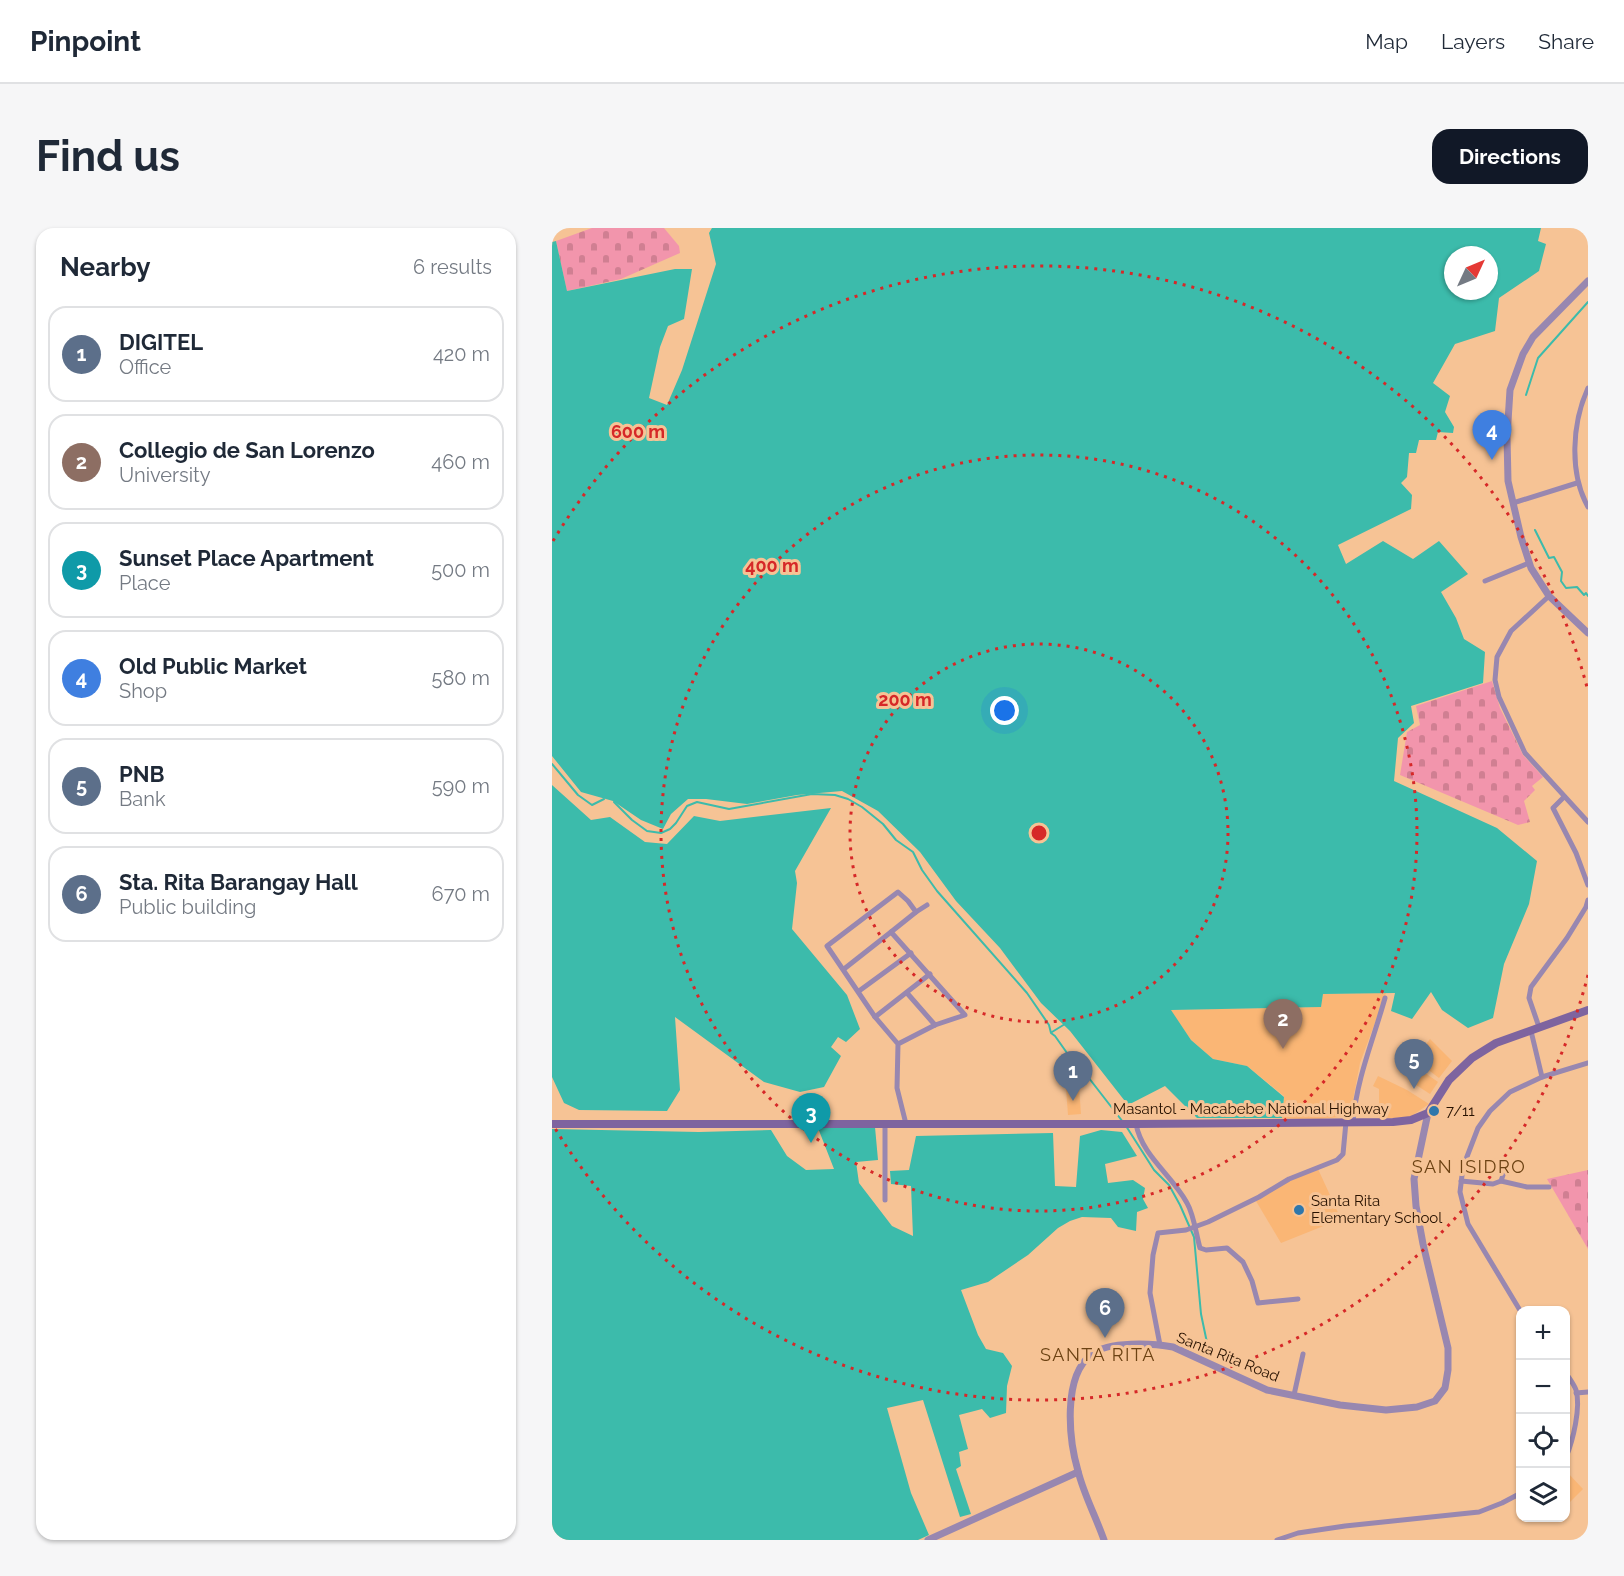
<!DOCTYPE html>
<html lang="en">
<head>
<meta charset="utf-8">
<style>
  body { margin:0; font-family:Raleway,sans-serif; background:#f6f6f7; color:#1f2937 }
  .controls { position:absolute; right:18px; bottom:18px; display:grid; overflow:hidden; border-radius:12px; box-shadow:0 2px 4px #0004 }
  .controls button { width:54px; height:54px; display:grid; place-items:center; padding:0; border:0; border-bottom:2px solid #e0e1e3; background:#fff; color:#1f2937; font:30px sans-serif }
  .compass { position:absolute; left:892px; top:18px; width:54px; height:54px; border-radius:50%; background:#fff; box-shadow:0 2px 4px #0004; rotate:46deg }
  .you { position:absolute; left:453px; top:483px; width:21px; height:21px; margin:-15px; border:4px solid #fff; border-radius:50%; background:#1a73e8; box-shadow:0 0 0 9px #1a73e833 }
  .badge { display:grid; place-items:center; width:39px; height:39px; border-radius:50%; background:#111827; color:#fff; font-size:20px; font-weight:700 }
  .pin { position:absolute; translate:-50% -50px; filter:drop-shadow(0 2px 3px #0008) }
  .pin::after { content:''; position:absolute; top:32px; width:21px; height:18px; background:inherit; clip-path:polygon(0 0,100% 0,50% 100%) }
  .list { margin:0; padding:0; list-style:none }
  h2 { display:flex; justify-content:space-between; align-items:center; height:78px; margin:0; padding:0 24px; font-size:26px }
  h2 small { font-size:20px; font-weight:400; color:#747a83 }
  .list li { display:grid; grid-template-columns:39px 1fr auto; gap:18px; align-items:center; box-sizing:border-box; height:96px; margin:0 12px 12px; padding:0 12px; border:2px solid #e0e1e3; border-radius:18px }
  .list b { display:block; font-size:22px; white-space:nowrap }
  .list p { margin:0; font-size:20px; white-space:nowrap; color:#747a83 }
  .list em { font-size:20px; font-style:normal; color:#747a83 }
  .icon { flex:none; width:33px; height:33px; fill:none; stroke:currentColor; stroke-width:2; stroke-linecap:round; stroke-linejoin:round }
  .map { position:relative; flex:none; width:1036px; height:1312px; overflow:hidden; border-radius:18px }
  header { display:flex; align-items:center; gap:36px; box-sizing:border-box; height:84px; padding:0 30px; background:#fff; border-bottom:2px solid #e0e1e3 }
  header strong { font-size:28px }
  nav { display:flex; gap:33px; margin-inline-start:auto; font-size:21px }
  .intro { display:flex; align-items:center; justify-content:space-between; box-sizing:border-box; height:144px; padding:0 36px }
  h1 { margin:0; font-size:42px }
  .button { padding:15px 27px; border-radius:18px; background:#111827; color:#fff; font-size:21px; font-weight:700 }
  main { display:flex; gap:36px; padding:0 36px }
  aside { flex:1; background:#fff; border-radius:18px; box-shadow:0 2px 4px #0004 }
  .map>svg:first-child { display:block }
</style>
</head>
<body>
<header>
<strong>Pinpoint</strong>
<nav><a>Map</a><a>Layers</a><a>Share</a></nav>
</header>
<div class="intro"><h1>Find us</h1><a class="button">Directions</a></div>
<main>
<aside>
<h2>Nearby<small>6 results</small></h2>
<ul class="list">
<li><span class="badge" style="background:#5c6f8a">1</span><div><b>DIGITEL</b><p>Office</p></div><em>420 m</em></li>
<li><span class="badge" style="background:#8d6e63">2</span><div><b>Collegio de San Lorenzo</b><p>University</p></div><em>460 m</em></li>
<li><span class="badge" style="background:#0f9aa8">3</span><div><b>Sunset Place Apartment</b><p>Place</p></div><em>500 m</em></li>
<li><span class="badge" style="background:#3f7fe0">4</span><div><b>Old Public Market</b><p>Shop</p></div><em>580 m</em></li>
<li><span class="badge" style="background:#5c6f8a">5</span><div><b>PNB</b><p>Bank</p></div><em>590 m</em></li>
<li><span class="badge" style="background:#5c6f8a">6</span><div><b>Sta. Rita Barangay Hall</b><p>Public building</p></div><em>670 m</em></li>
</ul>
</aside>
<div class="map">
<svg width="1036" height="1312" viewBox="0 0 1036 1312">
  <defs>
    <pattern id="cemetery-stones" width="16" height="16" patternUnits="userSpaceOnUse" patternTransform="scale(1.5)"><rect width="16" height="16" fill="#f295ac"/><path d="M2 7V4a2 2 0 0 1 4 0v3zM10 15v-3a2 2 0 0 1 4 0v3z" fill="#d07f92"/></pattern>
  </defs>
  <rect width="100%" height="100%" fill="#f6c395"/>
  <g fill="#fab675">
    <polygon points="834,765 808,835 798,888 758,892 730,890 732,868 695,838 661,831 639,812 618,782 768,779 771,766"/>
    <polygon points="878,811 900,833 887,850 874,840 877,836 866,827"/>
    <polygon points="869,842 886,854 878,866 861,855"/>
    <polygon points="826,848 855,862 877,876 858,889 827,891 827,861 821,858"/>
    <polygon points="527,858 529,886 516,887 514,860"/>
    <polygon points="766,941 789,991 729,1015 704,973 734,953"/>
    <polygon points="1014,1243 1031,1261 1014,1278"/>
  </g>
  <g fill="url(#cemetery-stones)">
    <polygon points="40,0 112,0 127,18 128,25 69,51 15,63 4,13"/>
    <polygon points="940,453 948,480 971,527 991,549 980,558 983,562 972,573 978,594 966,597 848,547 855,504 868,497 864,478"/>
    <polygon points="1036,942 1036,1021 995,951"/>
  </g>
  <g fill="#3cbbab" fill-rule="evenodd">
    <path d="M160,0H989L986,13L994,16L987,43L947,70L943,103L903,116L881,155L898,168L893,184L902,199L901,205L886,204L884,212H867L864,225H857L855,249L849,255L860,267L859,281L786,317L794,336L831,313L861,331L887,313L916,346L889,364L904,390L912,411L933,424L931,455L859,478L862,495L846,510L842,553L945,600L985,633L977,676L952,736L941,790L916,800L890,782L879,764L860,791L839,783L843,765L771,766L769,779L619,782L639,812L661,831L695,838L732,869L730,890H645L613,858L576,877L518,803L489,775L448,720L404,673L368,624L326,583L290,563L245,567L195,576L154,571H136L119,586L111,601L89,592L61,573L29,564L0,528V14L4,13L15,63L123,41H140L132,91L116,98L108,119L97,170L115,177L130,142L164,36L157,5ZM901,27H937V63H901Z"/>
    <polygon points="0,557 39,592 58,589 93,614 115,616 142,588 168,593 279,580 243,643 245,655 240,701 295,767 308,801 294,814 286,809 279,819 289,828 272,859 248,864 212,854 123,789 128,862 115,883 27,882 12,875 0,849"/>
    <polygon points="323,899 326,932 304,934 307,955 340,998 361,1008 359,958 339,956 338,943 357,942 364,908 501,905 503,958 524,959 528,908 549,902 570,904 585,928 553,936 556,955 581,952 593,960 591,971 596,980 585,984 584,1003 566,999 559,990 530,989 518,993 506,1000 476,1027 436,1054 409,1062 426,1107 434,1121 451,1125 460,1138 455,1158 454,1185 438,1190 430,1181 407,1187 416,1221 407,1224 409,1238 404,1241 419,1286 408,1289 371,1172 335,1180 359,1265 377,1307 366,1312 0,1312 0,901 147,904 219,902 235,928 254,942 282,941 266,900"/>
  </g>
  <g fill="none" stroke-linecap="round" stroke-linejoin="round">
    <g stroke="#3cbbab" stroke-width="2">
      <polyline points="974,167 986,130 1036,74"/>
      <polyline points="983,302 997,330 1002,329 1010,344 1009,353 1014,360 1025,359 1032,367 1034,365 1036,368"/>
      <polyline points="0,536 26,567 40,577 52,571"/>
      <polyline points="62,574 80,592 95,603 109,605 118,601 124,595 135,578 145,574 177,581 260,566 283,567 296,571 310,579 331,596 344,612 361,624 370,642 385,663 475,765 497,797 499,805 503,808 520,832 533,845 571,894"/>
      <polyline points="500,804 513,796"/>
      <polyline points="574,898 602,942 617,957 628,977 642,1009 649,1086 658,1129"/>
    </g>
    <g stroke="#9887b0" stroke-width="5">
      <path d="M1036,160C1020,195 1017,245 1036,279"/>
      <polyline points="961,275 1025,255"/>
      <polyline points="933,353 977,335"/>
      <polyline points="997,368 959,403 945,429 943,452 947,469 973,525 1036,594"/>
      <polyline points="1012,569 1001,580 1024,625 1036,657"/>
      <polyline points="364,684 375,677"/>
      <polyline points="292,741 339,704"/>
      <polyline points="307,763 359,725"/>
      <polyline points="355,765 383,797"/>
      <polyline points="323,789 378,746"/>
      <polyline points="987,799 977,770 979,759 1015,710 1034,679 1036,672"/>
      <polyline points="979,803 990,849"/>
      <polyline points="346,816 383,797 413,787 339,704 364,684 356,673 346,664 275,718 323,789 346,816 345,860 354,896"/>
      <path d="M801,894C805,849 821,813 833,770"/>
      <polyline points="333,896 333,972"/>
      <path d="M584,896C590,928 620,947 635,975C642,987 644,1006 648,1020L654,1022L675,1020L691,1034L700,1053L706,1075L746,1071"/>
      <polyline points="909,953 941,956 949,953 975,959 997,959"/>
      <polyline points="949,953 953,941"/>
      <polyline points="969,1084 916,996 908,964 911,939 926,900 938,883 958,864 990,849 1036,835"/>
      <polyline points="608,1117 598,1065 601,1027 606,1005 634,1002 656,994 707,969 737,951 785,932 791,926 794,894"/>
      <path d="M1014,1145C1017,1150 1022,1156 1024,1162C1029,1179 1021,1213 1014,1229"/>
      <polyline points="1024,1165 1036,1164"/>
      <polyline points="742,1167 751,1126"/>
      <polyline points="725,1312 746,1305 793,1298 927,1284 950,1275 969,1265"/>
    </g>
    <g stroke="#9887b0" stroke-width="7">
      <polyline points="1036,53 981,109 971,126 958,162 955,209 956,253 969,309 979,340 997,368 1036,405"/>
      <polyline points="376,1312 526,1244"/>
      <path d="M552,1312C544,1289 532,1267 526,1243C517,1212 510,1148 540,1126C557,1113 600,1115 621,1119L715,1162L788,1177L834,1182L865,1179L883,1173L893,1160L896,1142V1120L871,1016L864,978L862,951L876,885"/>
    </g>
    <polyline stroke="#7e649f" stroke-width="8" points="0,896 584,896 841,894 859,892 876,885 897,852 920,830 944,815 1036,782"/>
  </g>
  <g fill="none" stroke="#d62828" stroke-width="3" stroke-dasharray="3 6">
    <circle cx="487" cy="605" r="189"/>
    <circle cx="487" cy="605" r="378"/>
    <path d="M1036 747A567 567 0 0 1 1 897M1 313A567 567 0 0 1 1036 463"/>
  </g>
  <g fill="#2f77ab" stroke="#f6c395" stroke-width="2">
    <circle cx="882" cy="883" r="6"/>
    <circle cx="747" cy="982" r="6"/>
  </g>
  <g text-anchor="middle" dominant-baseline="central" stroke-width="6" stroke-linejoin="round" paint-order="stroke">
    <g font-size="15" fill="#281200" stroke="#f6c395">
      <text x="699" y="881">Masantol - Macabebe National Highway</text>
      <text transform="translate(676 1129) rotate(22)">Santa Rita Road</text>
    </g>
    <g font-size="15" fill="#281200" stroke="#f6c395" text-anchor="start">
      <text x="894" y="883">7/11</text>
      <text x="759" y="973">Santa Rita<tspan x="759" dy="17">Elementary School</tspan></text>
    </g>
    <g font-size="18" letter-spacing="1.5" fill="#6c4213" stroke="#f6c395">
      <text x="917" y="938">SAN ISIDRO</text>
      <text x="546" y="1126">SANTA RITA</text>
    </g>
  </g>
  <circle cx="487" cy="605" r="9" fill="#d62828" stroke="#f6c395" stroke-width="3"/>
  <g font-size="18" text-anchor="middle" font-weight="bold" fill="#d62828" stroke="#f6c395" stroke-width="6" stroke-linejoin="round" paint-order="stroke">
    <text x="86" y="210">600 m</text>
    <text x="220" y="344">400 m</text>
    <text x="353" y="478">200 m</text>
  </g>
</svg>
<div class="controls">
<button>+</button>
<button>−</button>
<button><svg class="icon" aria-label="locate" viewBox="0 0 24 24"><circle cx="12" cy="12" r="6"/><path d="M12 2v4M12 18v4M2 12h4M18 12h4"/></svg></button>
<button><svg class="icon" aria-label="layers" viewBox="0 0 24 24"><path d="M12 4l9 5-9 5-9-5zM3 14l9 5 9-5"/></svg></button>
</div>
<svg class="compass" viewBox="-18 -18 36 36"><path d="M0-13l5 13h-10z" fill="#e53935"/><path d="M0 13l5-13h-10z" fill="#747a83"/></svg>
<div class="you"></div>
<div class="pin badge" style="left:521px;top:873px;background:#5c6f8a">1</div>
<div class="pin badge" style="left:731px;top:821px;background:#8d6e63">2</div>
<div class="pin badge" style="left:259px;top:915px;background:#0f9aa8">3</div>
<div class="pin badge" style="left:940px;top:232px;background:#3f7fe0">4</div>
<div class="pin badge" style="left:862px;top:861px;background:#5c6f8a">5</div>
<div class="pin badge" style="left:553px;top:1110px;background:#5c6f8a">6</div>
</div>
</main>
</body>
</html>
